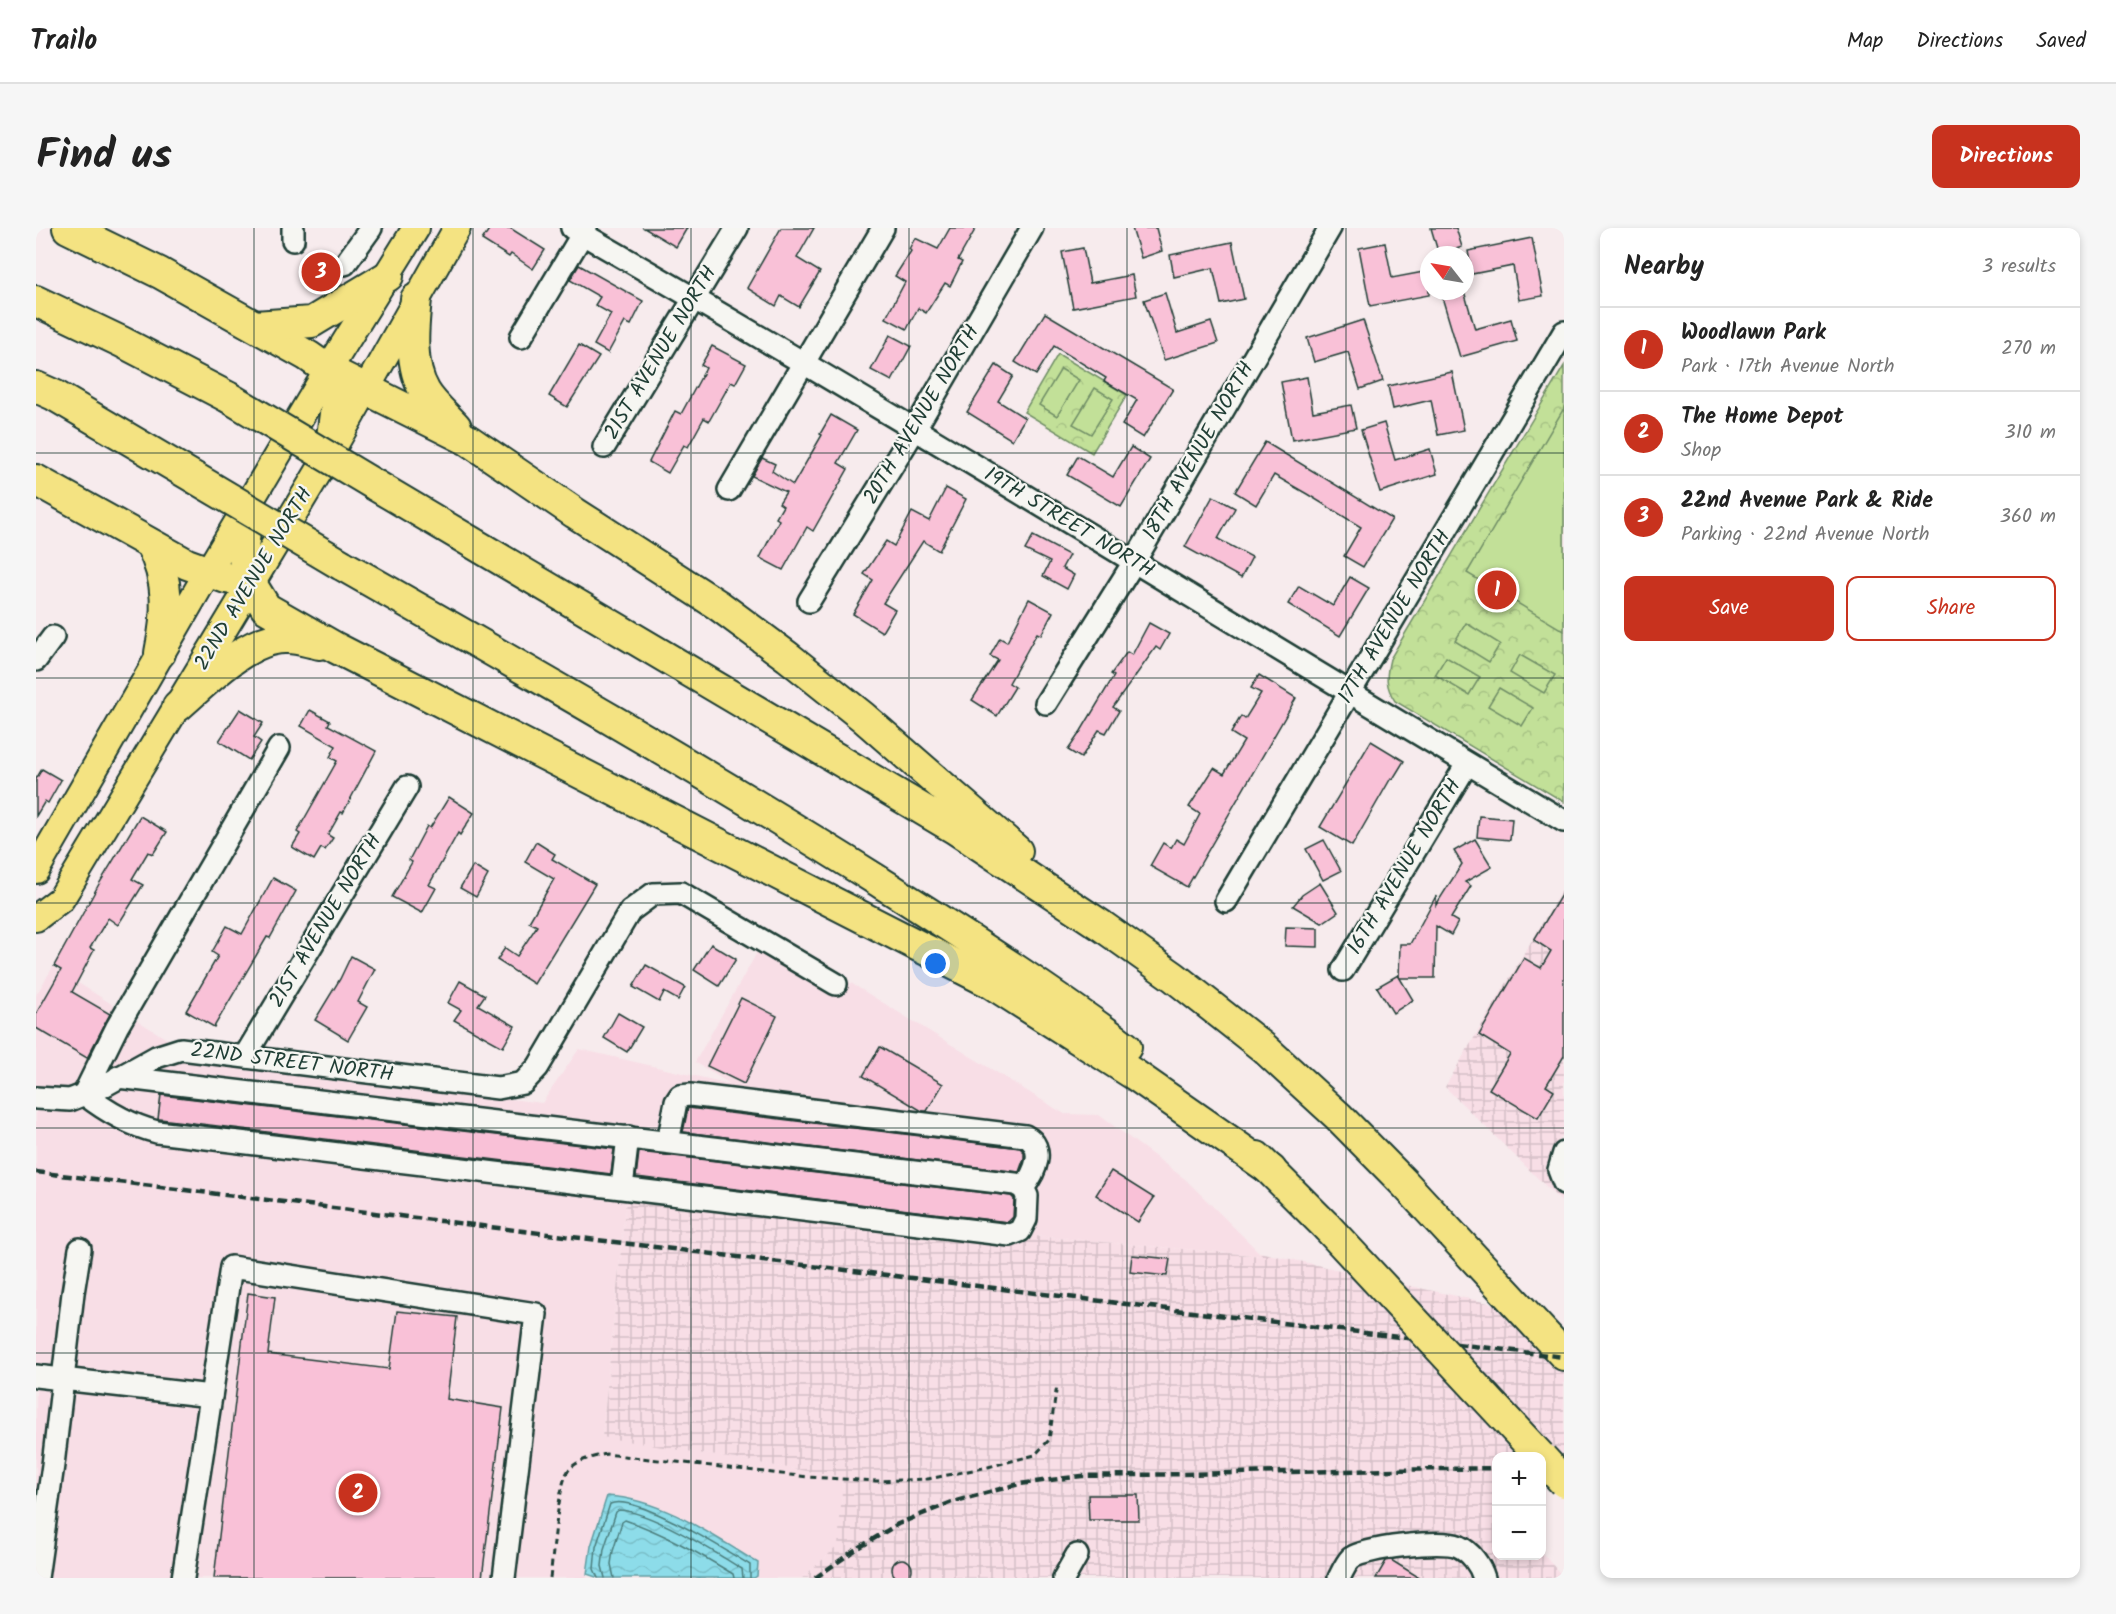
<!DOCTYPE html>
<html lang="en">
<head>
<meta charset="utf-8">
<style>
  body { margin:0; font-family:Kalam,sans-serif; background:#f6f6f6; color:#222 }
  .controls { position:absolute; right:18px; bottom:18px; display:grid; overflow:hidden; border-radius:12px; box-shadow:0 3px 9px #0003 }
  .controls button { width:54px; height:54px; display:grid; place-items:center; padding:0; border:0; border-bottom:2px solid #e0e0e0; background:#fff; color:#222; font:30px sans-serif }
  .compass { position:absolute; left:1384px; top:18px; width:54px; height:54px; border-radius:50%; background:#fff; box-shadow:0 3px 9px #0003; rotate:301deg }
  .you { position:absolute; left:900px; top:736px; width:21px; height:21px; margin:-15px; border:4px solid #fff; border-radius:50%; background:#1a73e8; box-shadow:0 0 0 9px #1a73e833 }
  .badge { display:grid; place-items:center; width:39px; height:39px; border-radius:50%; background:#c8321e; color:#fff; font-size:20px; font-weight:700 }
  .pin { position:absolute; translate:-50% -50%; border:3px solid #fff; box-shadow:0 2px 6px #0006 }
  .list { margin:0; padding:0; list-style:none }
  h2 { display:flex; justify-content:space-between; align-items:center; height:78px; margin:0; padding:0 24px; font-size:26px }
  h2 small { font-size:20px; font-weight:400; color:#767676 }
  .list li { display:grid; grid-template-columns:39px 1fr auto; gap:18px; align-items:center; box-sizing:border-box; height:84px; padding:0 24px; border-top:2px solid #e0e0e0 }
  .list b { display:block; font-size:22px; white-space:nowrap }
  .list p { margin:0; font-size:20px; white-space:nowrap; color:#767676 }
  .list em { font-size:20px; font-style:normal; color:#767676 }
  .actions { display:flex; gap:12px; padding:18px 24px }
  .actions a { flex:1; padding:14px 0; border:2px solid #c8321e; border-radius:12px; text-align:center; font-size:21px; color:#c8321e }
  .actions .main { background:#c8321e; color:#fff }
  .map { position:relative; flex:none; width:1528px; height:1350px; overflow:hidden; border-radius:12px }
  header { display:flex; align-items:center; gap:36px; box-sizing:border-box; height:84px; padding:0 30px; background:#fff; border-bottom:2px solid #e0e0e0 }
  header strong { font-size:28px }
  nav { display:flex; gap:33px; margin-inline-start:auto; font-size:21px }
  .intro { display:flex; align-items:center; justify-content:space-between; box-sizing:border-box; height:144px; padding:0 36px }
  h1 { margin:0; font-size:42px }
  .button { padding:15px 27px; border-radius:12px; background:#c8321e; color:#fff; font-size:21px; font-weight:700 }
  main { display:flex; gap:36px; padding:0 36px }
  aside { flex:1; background:#fff; border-radius:12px; box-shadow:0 3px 9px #0003 }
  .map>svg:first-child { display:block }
</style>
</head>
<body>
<header>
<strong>Trailo</strong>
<nav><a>Map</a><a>Directions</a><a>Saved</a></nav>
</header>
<div class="intro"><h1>Find us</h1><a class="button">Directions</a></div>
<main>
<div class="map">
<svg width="1528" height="1350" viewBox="0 0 1528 1350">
  <defs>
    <pattern id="industrial-grid" width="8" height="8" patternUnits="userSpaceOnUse" patternTransform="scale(1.5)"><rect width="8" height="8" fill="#f8dee6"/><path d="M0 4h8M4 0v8" fill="none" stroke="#d4bfc6"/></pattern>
    <pattern id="forest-crowns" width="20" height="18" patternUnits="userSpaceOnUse" patternTransform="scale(1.5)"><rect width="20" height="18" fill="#c2e098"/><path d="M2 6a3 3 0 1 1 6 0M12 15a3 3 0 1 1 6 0" fill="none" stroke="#a6c184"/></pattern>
    <pattern id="water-waves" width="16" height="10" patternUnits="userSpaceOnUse" patternTransform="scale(1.5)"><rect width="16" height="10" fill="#8ddce9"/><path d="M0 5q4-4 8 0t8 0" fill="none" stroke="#79bec8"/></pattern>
  </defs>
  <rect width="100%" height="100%" fill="#f7ebed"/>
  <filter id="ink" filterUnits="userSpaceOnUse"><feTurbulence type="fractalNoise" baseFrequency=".0167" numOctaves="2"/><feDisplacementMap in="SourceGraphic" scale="12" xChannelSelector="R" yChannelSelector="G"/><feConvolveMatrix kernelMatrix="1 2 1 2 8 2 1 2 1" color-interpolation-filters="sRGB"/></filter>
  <g filter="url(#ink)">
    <g fill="#f8dee6">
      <polygon points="723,721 805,749 1030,887 1029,886 1063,887 1149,951 1227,1028 590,972 566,1208 807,1249 803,1318 766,1350 718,1350 721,1347 673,1305 631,1283 590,1269 555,1318 551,1350 0,1350 0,879 147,831 207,837 213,841 215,838 506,875 543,821 694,856 659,834"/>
      <polygon points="17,739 134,813 137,814 32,863 0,861 0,767"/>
    </g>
    <g fill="url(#industrial-grid)">
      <polygon points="1528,658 1528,905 1517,923 1515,934 1512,934 1513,948 1516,949 1521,960 1528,966 1528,976 1409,859"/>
      <polygon points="590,972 1226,1028 1223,1024 1326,1047 1492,1228 1460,1228 1460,1274 1458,1274 1460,1277 1460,1328 1506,1328 1506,1325 1528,1350 766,1350 802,1318 807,1249 566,1209"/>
      <polygon points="1356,1054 1480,1081 1528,1136 1528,1241"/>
    </g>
    <g fill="url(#forest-crowns)" stroke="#708e66" stroke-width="1.5">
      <polygon points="1022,126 1091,167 1056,225 988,184"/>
      <path d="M1528,138V574L1359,473C1349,458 1350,448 1354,431Z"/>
    </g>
    <g fill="#c2e098" stroke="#708e66" stroke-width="1.5">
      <polygon points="1025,141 1043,152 1021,188 1003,177"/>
      <polygon points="1059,160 1077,171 1055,206 1037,196"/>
      <polygon points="1528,180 1528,403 1431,345"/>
      <polygon points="1430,395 1464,416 1453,434 1419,413"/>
      <polygon points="1484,427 1519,447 1508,465 1474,445"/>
      <polygon points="1410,429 1444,449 1433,467 1399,447"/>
      <polygon points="1463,460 1497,480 1486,498 1452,478"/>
    </g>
    <path fill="url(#water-waves)" stroke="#619ca1" stroke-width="1.5" d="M571,1268C626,1271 676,1307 722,1335L721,1348L718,1350H563L551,1346L555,1318Z"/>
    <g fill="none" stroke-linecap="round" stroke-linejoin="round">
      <g stroke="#4b7d7c" stroke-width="1.5">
        <path d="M562,1350L558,1341L560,1319L574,1276C598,1264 691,1323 714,1337V1350"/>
        <path d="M569,1350L566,1338L568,1321L580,1284L583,1282C616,1284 677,1323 706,1341L707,1350"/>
        <path d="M578,1350L575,1336L577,1323L586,1294L589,1292C628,1305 662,1325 697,1346L698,1350"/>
      </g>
    </g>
    <g fill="#f9c1d7" stroke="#1f3d34" stroke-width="1.5">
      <polygon points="454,0 474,0 509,22 497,41 475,26 473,29 446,12"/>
      <polygon points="608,0 651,0 640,19"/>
      <polygon points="745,0 778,0 761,30 784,44 763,79 745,68 740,78 711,60"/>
      <polygon points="914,0 940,0 922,32 926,34 914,58 909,55 890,85 882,80 871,101 850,90 869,54 859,48 875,23 873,21 879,10 902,21"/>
      <polygon points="1096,0 1120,0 1126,23 1105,30"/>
      <polygon points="1395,0 1420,0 1426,19 1403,27"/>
      <polygon points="1496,10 1507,68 1483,72 1477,38 1436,46 1432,23"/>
      <polygon points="1196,14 1208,71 1185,76 1177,40 1138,49 1134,27"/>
      <polygon points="1349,15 1356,50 1393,43 1393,67 1334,78 1323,20"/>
      <polygon points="1047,20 1054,55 1096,47 1100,68 1037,80 1026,24"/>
      <polygon points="543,37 607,73 595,97 589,94 572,125 558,117 575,86 559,77 564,69 534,52"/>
      <polygon points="1428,63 1439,101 1475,91 1481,113 1424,129 1406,69"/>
      <polygon points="1129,65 1141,105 1175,94 1182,115 1128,132 1108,72"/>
      <polygon points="1009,85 1137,161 1107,210 1086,197 1101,172 1068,153 1070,150 1018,118 1000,147 979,134"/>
      <polygon points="1327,92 1347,153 1324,161 1312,124 1278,134 1271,110"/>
      <polygon points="854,107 875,118 856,153 835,142"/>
      <polygon points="543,117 563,129 531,179 513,168"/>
      <polygon points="676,118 710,136 699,156 695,154 673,193 668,190 652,219 648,217 632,245 613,234 639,183 645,186 670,140 665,137"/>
      <polygon points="960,137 977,148 962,173 989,190 976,212 931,184"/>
      <polygon points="1416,144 1428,202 1402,207 1395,172 1357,181 1352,158"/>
      <polygon points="1271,149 1277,184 1315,177 1320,200 1256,212 1245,154"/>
      <polygon points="795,187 821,202 802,235 812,241 777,303 771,299 747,342 724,330 743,292 740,290 747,278 743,275 750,264 716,248 726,230 739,236 736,243 757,257 786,207 784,206"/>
      <polygon points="1348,195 1359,232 1394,221 1401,246 1344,264 1325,202"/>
      <polygon points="1229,214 1356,291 1327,339 1308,328 1325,299 1271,266 1238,247 1220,277 1199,264"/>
      <polygon points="1095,219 1114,231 1085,279 1031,247 1042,228 1077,249"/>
      <polygon points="910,260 930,271 903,323 887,313 847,375 859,382 846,404 817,386 837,352 828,346 850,313 858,318 876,284 893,293"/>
      <polygon points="1177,268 1199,280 1182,311 1216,329 1205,350 1149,319"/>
      <polygon points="997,308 1033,327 1026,340 1038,347 1031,361 1007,348 1014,334 989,322"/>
      <polygon points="1314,349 1333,360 1304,408 1252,376 1263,358 1297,378"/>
      <polygon points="993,371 1017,384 1005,407 1001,405 973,455 979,459 961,488 936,472 962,432 954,428 964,410 971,414"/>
      <polygon points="1113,395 1133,406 1124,422 1120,419 1077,479 1083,483 1070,505 1063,502 1045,530 1032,522 1045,503 1078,448 1075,446 1091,424 1096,427"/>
      <polygon points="1223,447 1260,470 1151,659 1114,638 1127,615 1135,620 1140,611 1148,616 1164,586 1153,579 1178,540 1188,546 1208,513 1195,505 1205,488 1209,491 1225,465 1215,460"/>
      <polygon points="204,481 227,495 218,509 225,514 213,532 183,513"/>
      <polygon points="274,482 294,493 292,497 340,523 307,585 305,584 292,607 297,610 289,622 285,620 278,632 256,619 264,606 261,604 301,533 294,529 300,518 265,498"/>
      <polygon points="1335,513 1368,533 1357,551 1355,550 1316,618 1284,599"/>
      <polygon points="6,541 25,552 12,575 9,573 0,588 0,551"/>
      <polygon points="413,569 438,585 424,607 422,605 393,657 400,660 386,685 356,669 376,634 373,632 391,598 394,600"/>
      <polygon points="104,588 131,604 117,626 112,624 96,651 107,657 82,697 72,690 54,720 58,722 36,764 74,786 51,830 0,800 0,786 25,742 18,738 63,656"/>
      <polygon points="1443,588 1476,591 1474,612 1441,609"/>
      <polygon points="1439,611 1456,639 1429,654 1435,658 1415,690 1422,694 1415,707 1400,698 1399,750 1363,750 1364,716 1374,716 1400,668 1400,677 1426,636 1418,623"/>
      <polygon points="1288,612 1305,643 1287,652 1270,621"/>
      <polygon points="500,614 519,626 516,631 559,656 498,756 461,732 469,720 481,728 501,698 493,694 518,651 489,634"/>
      <polygon points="437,638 452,647 440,669 424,660"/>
      <polygon points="237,650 260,663 234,710 231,709 178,799 150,783 182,728 176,724 191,698 206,706"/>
      <polygon points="1284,655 1302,684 1286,695 1257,678 1266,667"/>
      <polygon points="1528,662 1528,828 1510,858 1518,863 1502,890 1453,861 1474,826 1443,807 1488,730 1505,740 1515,723 1498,712"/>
      <polygon points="1250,699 1282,700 1282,719 1249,718"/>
      <polygon points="675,716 700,731 683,758 658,742"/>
      <polygon points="315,728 339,741 322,774 331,779 312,812 279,792 304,751"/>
      <polygon points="610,737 649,759 642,772 628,764 623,774 597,759"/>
      <polygon points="1362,747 1377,772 1357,785 1341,759"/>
      <polygon points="424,753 449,767 442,777 479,798 467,819 418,792 425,782 412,775"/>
      <polygon points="705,770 741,788 708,856 671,838"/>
      <polygon points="582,785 606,799 591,824 568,810"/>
      <polygon points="844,819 907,856 891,883 886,883 827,848"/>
      <polygon points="125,867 578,921 575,946 124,891 122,891"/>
      <polygon points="652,880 984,920 988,924 988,930 983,944 647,904"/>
      <polygon points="603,924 975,968 978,971 977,989 972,994 600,949"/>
      <polygon points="1075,943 1118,970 1102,994 1060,967"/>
      <polygon points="1096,1027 1134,1031 1131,1048 1094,1044"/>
      <polygon points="212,1065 239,1069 232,1126 353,1141 361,1083 421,1089 411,1171 467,1180 446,1350 178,1350"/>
      <polygon points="1052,1267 1102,1267 1103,1292 1053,1292"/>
      <circle cx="866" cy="1341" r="10"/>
      <polygon points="1355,1332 1384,1350 1340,1350 1350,1333"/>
    </g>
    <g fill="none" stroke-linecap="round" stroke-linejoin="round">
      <defs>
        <g id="minor">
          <polyline points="257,0 257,12"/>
          <path d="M536,0C870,191 1197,396 1528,593"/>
          <polyline points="309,36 335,0"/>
          <polyline points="485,109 550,0"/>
          <polyline points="568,219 701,0"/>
          <polyline points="693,262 847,0"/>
          <polyline points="773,373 879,201 996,0"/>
          <polyline points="0,432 17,409"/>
          <polyline points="1010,475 1098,334 1294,0"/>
          <polyline points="1190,673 1528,104"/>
          <polyline points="1307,742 1431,536"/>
          <polyline points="209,828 371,559"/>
          <path d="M82,849L979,956L987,960L991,968L990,991L984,1003L974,1007L121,904C93,897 71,884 48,866L81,799L243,520"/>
          <polyline points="0,870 34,872 64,860 120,829 145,821 462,860 487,855 502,839 594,683 617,666 645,665 800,756"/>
          <path d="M632,914L640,874L644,868L654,867L989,908C1011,919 999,945 987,960"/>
          <polyline points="1528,925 1523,942 1528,955"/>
          <polyline points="586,959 592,909"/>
          <polyline points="0,1148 175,1168"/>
          <polyline points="1,1350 17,1237 37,1065 44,1021"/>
          <polyline points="147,1350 195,1039 500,1086 468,1350"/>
          <polyline points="1028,1350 1041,1327"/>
          <path d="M1303,1350C1306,1344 1310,1335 1315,1330C1329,1320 1406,1311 1422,1318C1435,1324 1444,1337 1448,1350"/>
        </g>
        <g id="major">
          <polyline points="0,642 172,344 292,142 380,0"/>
          <polyline points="0,690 25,671 294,225 421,0"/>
        </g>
        <g id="highway">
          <polyline points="32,0 124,45 272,128 292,142 432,212 539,285 682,377 752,429 827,489 981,623"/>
          <path d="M380,71C377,100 373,137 389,164C396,176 410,188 420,199"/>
          <polyline points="0,73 86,114 192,169"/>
          <polyline points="219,98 276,94 352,48"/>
          <polyline points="292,142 300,178 294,225"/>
          <polyline points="0,159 18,167 159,250"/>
          <polyline points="0,252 151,336 190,350 214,354"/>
          <polyline points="339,257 918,600 1066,698 1138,749 1228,820 1302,888 1369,956 1528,1127"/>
          <polyline points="213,275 207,319 209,339 214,354 230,380 300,420 955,755 1099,847 1235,942"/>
          <path d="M115,317C134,353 132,386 124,425"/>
          <path d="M306,337C487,440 668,543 844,654C927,707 1011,760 1090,819"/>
          <path d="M142,478C170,454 213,408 251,410C262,410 273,414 284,416"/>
          <polyline points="1221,929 1291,999"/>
        </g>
      </defs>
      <use href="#minor" stroke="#1f3d34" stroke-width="26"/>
      <use href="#major" stroke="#1f3d34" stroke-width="30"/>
      <use href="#highway" stroke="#1f3d34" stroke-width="34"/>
      <path stroke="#1f3d34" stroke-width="3" stroke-dasharray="6 4.5" stroke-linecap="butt" d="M514,1350C517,1329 522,1257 532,1243C540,1232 557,1229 570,1226L772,1249L840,1253L892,1251L952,1239L999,1227L1013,1212L1021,1157"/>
      <use href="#minor" stroke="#f6f6f2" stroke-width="21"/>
      <use href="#major" stroke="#f4e382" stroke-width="26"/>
      <use href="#highway" stroke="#f4e382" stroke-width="30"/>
      <g stroke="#1f3d34" stroke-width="4.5" stroke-dasharray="9 4.5" stroke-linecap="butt">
        <polyline points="0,944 1528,1129"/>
        <polyline points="1506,1239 1528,1238"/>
        <polyline points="779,1350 816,1324 862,1296 916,1274 983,1256 1046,1248 1460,1240"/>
      </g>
      <defs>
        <g id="highway-bridge">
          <polyline points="192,169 339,257"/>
          <polyline points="159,250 306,337"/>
          <polyline points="1291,999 1504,1228"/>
          <polyline points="1506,1230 1528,1254"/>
        </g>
      </defs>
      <use href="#highway-bridge" stroke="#1f3d34" stroke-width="34" stroke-linecap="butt"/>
      <use href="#highway-bridge" stroke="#f4e382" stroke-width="30"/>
    </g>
  </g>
  <path fill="none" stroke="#1f3d34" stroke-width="1.5" stroke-opacity="0.55" d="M218,0V1350M437,0V1350M655,0V1350M873,0V1350M1091,0V1350M1310,0V1350M0,225H1528M0,450H1528M0,675H1528M0,900H1528M0,1125H1528"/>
  <g text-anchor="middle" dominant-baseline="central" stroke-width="4.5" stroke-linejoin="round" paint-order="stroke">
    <g font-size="21" fill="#1f3d34" stroke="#f6f6f2">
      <text transform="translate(625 125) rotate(-59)">21ST AVENUE NORTH</text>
      <text transform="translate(886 187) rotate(-59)">20TH AVENUE NORTH</text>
      <text transform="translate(1163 223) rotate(-60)">18TH AVENUE NORTH</text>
      <text transform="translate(1033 295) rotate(31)">19TH STREET NORTH</text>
      <text transform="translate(218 351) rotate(-59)">22ND AVENUE NORTH</text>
      <text transform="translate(1359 389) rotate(-59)">17TH AVENUE NORTH</text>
      <text transform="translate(1369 639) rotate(-59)">16TH AVENUE NORTH</text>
      <text transform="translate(290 693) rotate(-59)">21ST AVENUE NORTH</text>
      <text transform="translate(256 835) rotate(7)">22ND STREET NORTH</text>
    </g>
  </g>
</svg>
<div class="controls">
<button>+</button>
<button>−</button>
</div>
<svg class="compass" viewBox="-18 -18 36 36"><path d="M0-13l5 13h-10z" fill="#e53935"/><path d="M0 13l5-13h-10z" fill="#767676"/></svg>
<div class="you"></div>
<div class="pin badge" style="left:1461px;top:362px">1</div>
<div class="pin badge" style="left:322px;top:1265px">2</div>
<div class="pin badge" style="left:285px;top:44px">3</div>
</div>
<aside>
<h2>Nearby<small>3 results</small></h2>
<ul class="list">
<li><span class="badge">1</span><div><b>Woodlawn Park</b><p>Park · 17th Avenue North</p></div><em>270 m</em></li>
<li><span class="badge">2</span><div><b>The Home Depot</b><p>Shop</p></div><em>310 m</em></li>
<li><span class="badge">3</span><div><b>22nd Avenue Park &amp; Ride</b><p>Parking · 22nd Avenue North</p></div><em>360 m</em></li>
</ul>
<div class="actions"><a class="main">Save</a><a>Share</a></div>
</aside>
</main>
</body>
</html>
